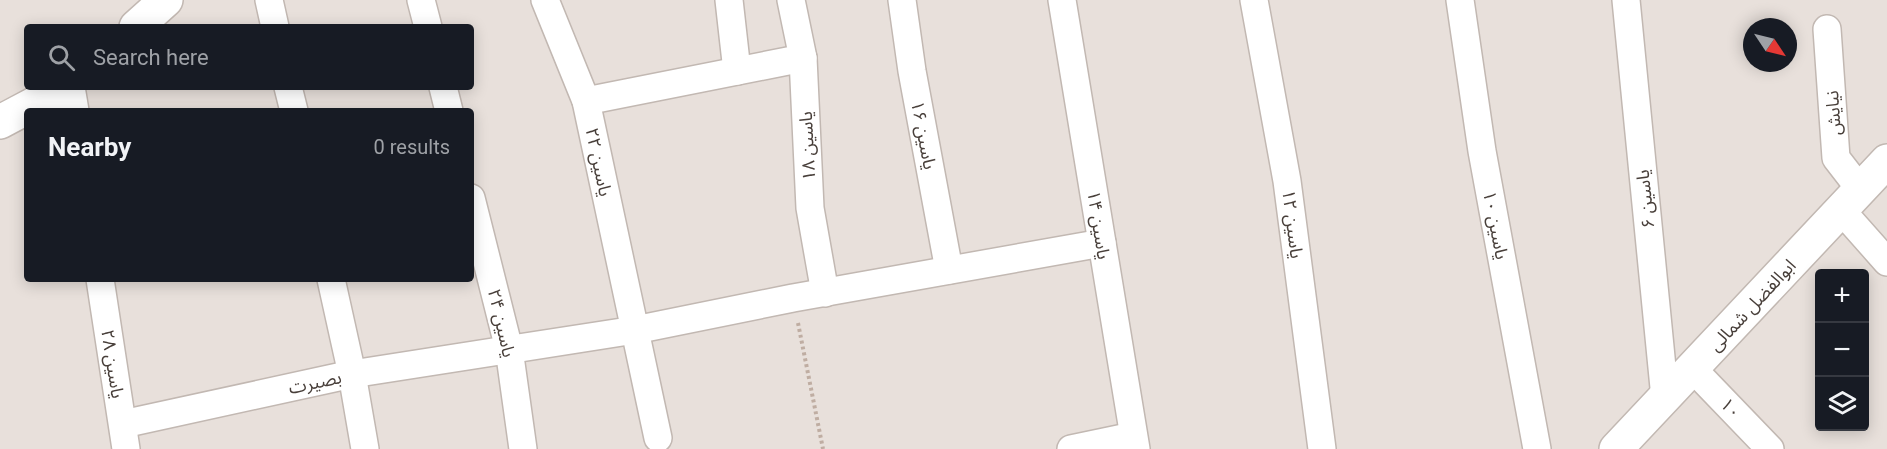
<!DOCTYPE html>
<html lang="en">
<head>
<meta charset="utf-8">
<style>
  body { margin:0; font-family:Roboto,"Noto Sans Arabic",sans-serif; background:#20242c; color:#f1f3f6 }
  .controls { position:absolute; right:18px; bottom:18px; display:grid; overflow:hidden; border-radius:6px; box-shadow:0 3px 15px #0003 }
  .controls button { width:54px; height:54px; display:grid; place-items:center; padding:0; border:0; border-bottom:2px solid #363941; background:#171b24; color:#f1f3f6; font:30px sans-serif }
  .compass { position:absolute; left:1743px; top:18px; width:54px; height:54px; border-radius:50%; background:#171b24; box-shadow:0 3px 15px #0003; rotate:125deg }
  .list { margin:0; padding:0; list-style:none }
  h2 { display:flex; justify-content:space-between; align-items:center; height:78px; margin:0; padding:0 24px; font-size:26px }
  h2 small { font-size:20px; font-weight:400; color:#9ea1a6 }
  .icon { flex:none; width:33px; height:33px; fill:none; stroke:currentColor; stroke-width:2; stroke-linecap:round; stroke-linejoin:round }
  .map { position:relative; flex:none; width:1887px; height:449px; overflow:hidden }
  .search { position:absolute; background:#171b24; box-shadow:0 3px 15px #0003; left:24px; top:24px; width:450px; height:66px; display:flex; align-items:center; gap:15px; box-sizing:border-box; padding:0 21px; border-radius:6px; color:#9ea1a6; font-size:22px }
  .panel { position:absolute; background:#171b24; box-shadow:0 3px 15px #0003; left:24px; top:108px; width:450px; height:174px; border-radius:6px }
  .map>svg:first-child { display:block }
</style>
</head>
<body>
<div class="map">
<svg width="1887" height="449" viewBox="0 0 1887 449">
  <rect width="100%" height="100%" fill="#f4efec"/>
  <path fill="#e8e0db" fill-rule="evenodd" d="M0,0H1887V449H0ZM27,27H471V87H27ZM1752,27H1788V63H1752ZM27,111H471V279H27ZM1820,274H1864V426H1820Z"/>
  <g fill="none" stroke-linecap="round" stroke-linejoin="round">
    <defs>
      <g id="minor">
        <polyline points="269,0 275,27"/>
        <polyline points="421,0 428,27"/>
        <polyline points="545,0 586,101 658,438"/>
        <polyline points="729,0 737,71"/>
        <polyline points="791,0 803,58 810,208 825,293"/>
        <polyline points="902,0 912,71 949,270"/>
        <polyline points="1062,0 1136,449"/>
        <polyline points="1254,0 1287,181 1322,449"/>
        <polyline points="1460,0 1482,151 1537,449"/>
        <polyline points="1626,0 1665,398"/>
        <polyline points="1827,29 1836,158 1860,189"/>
        <polyline points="71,87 75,111"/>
        <polyline points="288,87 294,111"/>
        <polyline points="443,87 449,111"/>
        <polyline points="586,101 803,58"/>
        <polyline points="471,198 509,349 523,449"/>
        <polyline points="1841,210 1887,262"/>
        <polyline points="100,279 126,449"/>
        <polyline points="331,279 352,374 365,449"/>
        <polyline points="1692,368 1770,449"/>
        <polyline points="123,424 352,374 635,330 793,298 1102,243"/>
        <polyline points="1071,449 1133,436"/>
      </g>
      <g id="tertiary">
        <polyline points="136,27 166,0"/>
        <polyline points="0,122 66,87"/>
        <polyline points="1616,449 1887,161"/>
      </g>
    </defs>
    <use href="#minor" stroke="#c2b8b2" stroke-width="30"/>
    <use href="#tertiary" stroke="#c2b8b2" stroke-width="36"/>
    <polyline stroke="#bfada2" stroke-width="4" stroke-dasharray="3 3" stroke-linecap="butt" points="798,323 823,449"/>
    <use href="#minor" stroke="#fff" stroke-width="27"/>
    <use href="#tertiary" stroke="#fff" stroke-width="33"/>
  </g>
  <g text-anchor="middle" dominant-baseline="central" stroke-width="4.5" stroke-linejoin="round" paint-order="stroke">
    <g font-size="18" fill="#483f3a" stroke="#fff">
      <text transform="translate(1833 113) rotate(-94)">نیایش</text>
      <text transform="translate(924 135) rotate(79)">یاسین ۱۶</text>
      <text transform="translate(807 146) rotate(-93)">یاسین ۱۸</text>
      <text transform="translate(599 162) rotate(78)">یاسین ۲۲</text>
      <text transform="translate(1645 199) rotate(-96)">یاسین ۶</text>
      <text transform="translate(1293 224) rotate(83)">یاسین ۱۲</text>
      <text transform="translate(1099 225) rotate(81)">یاسین ۱۴</text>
      <text transform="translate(1496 225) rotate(79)">یاسین ۱۰</text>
      <text transform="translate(1752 305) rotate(-47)">ابوالفضل شمالی</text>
      <text transform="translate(502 323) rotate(77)">یاسین ۲۴</text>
      <text transform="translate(113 364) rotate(81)">یاسین ۲۸</text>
      <text transform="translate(315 382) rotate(-12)">بصیرت</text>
      <text transform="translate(1731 408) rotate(46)">۱۰</text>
    </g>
  </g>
</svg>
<div class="controls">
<button>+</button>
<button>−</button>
<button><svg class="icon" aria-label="layers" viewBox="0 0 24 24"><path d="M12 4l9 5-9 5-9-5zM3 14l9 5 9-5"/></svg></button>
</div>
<svg class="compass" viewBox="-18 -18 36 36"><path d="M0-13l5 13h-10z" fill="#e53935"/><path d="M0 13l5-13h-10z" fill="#9ea1a6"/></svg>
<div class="search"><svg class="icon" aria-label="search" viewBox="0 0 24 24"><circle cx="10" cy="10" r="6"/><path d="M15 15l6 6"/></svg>Search here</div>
<section class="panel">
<h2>Nearby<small>0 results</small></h2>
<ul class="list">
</ul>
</section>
</div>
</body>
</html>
